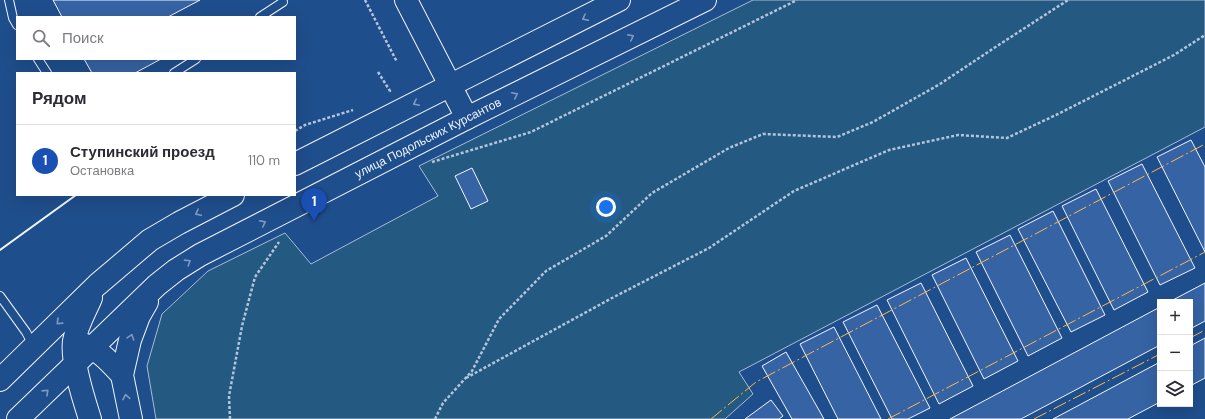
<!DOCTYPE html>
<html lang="ru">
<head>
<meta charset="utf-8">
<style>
  body { margin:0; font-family:"DM Sans",sans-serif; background:#f2f2f3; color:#2b2b33 }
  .controls { position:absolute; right:12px; bottom:12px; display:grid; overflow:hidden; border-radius:0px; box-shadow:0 4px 16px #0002 }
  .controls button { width:36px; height:36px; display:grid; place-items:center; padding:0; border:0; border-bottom:1px solid #e1e1e2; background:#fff; color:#2b2b33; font:20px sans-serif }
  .you { position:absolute; left:606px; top:207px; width:14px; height:14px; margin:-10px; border:3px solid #fff; border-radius:50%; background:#1a73e8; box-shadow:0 0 0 6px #1a73e833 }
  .badge { display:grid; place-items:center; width:26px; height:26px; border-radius:50%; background:#111827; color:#fff; font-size:13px; font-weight:700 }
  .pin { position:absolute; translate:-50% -33px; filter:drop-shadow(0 1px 2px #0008) }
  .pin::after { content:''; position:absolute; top:21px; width:14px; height:12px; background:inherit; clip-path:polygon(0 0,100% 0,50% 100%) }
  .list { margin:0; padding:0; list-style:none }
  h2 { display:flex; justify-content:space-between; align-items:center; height:52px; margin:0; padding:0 16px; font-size:17px }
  h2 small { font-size:13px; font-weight:400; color:#7c7c81 }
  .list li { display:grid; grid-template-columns:26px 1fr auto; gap:12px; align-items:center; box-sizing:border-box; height:72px; padding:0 16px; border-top:1px solid #e1e1e2 }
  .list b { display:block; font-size:15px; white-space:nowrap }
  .list p { margin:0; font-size:13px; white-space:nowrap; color:#7c7c81 }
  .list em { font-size:13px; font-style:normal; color:#7c7c81 }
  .icon { flex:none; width:22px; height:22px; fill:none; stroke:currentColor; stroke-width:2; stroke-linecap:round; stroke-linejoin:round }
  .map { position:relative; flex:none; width:1205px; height:419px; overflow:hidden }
  .search { position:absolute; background:#fff; box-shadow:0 4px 16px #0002; left:16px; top:16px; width:280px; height:44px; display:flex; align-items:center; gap:10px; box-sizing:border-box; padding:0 14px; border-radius:0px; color:#7c7c81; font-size:15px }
  .panel { position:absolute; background:#fff; box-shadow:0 4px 16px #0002; left:16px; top:72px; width:280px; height:124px; border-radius:0px }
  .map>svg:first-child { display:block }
</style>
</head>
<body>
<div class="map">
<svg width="1205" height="419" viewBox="0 0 1205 419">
  <rect width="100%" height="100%" fill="#1f4e8c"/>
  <polygon fill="#245a82" stroke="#a8bbd7" points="753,0 1205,0 1205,127 739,372 753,394 725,419 156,419 147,366 162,314 208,271 285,233 311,264 438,196 419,166"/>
  <g fill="#3563a3" stroke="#f2f6ff">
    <polygon points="53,0 200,0 168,17 62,17"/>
    <polygon points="84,59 161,59 135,73 92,73"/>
    <polygon points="1191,140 1205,167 1205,252 1157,157"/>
    <polygon points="1142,164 1195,268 1160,285 1108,181"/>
    <polygon points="472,168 488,201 471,209 455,176"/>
    <polygon points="1096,189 1148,292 1114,310 1062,206"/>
    <polygon points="1053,211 1105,315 1071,332 1018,229"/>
    <polygon points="1010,235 1062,338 1028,356 976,252"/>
    <polygon points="966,258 1018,361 984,379 932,275"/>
    <polygon points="921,283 973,386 939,404 887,300"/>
    <polygon points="1205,283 1205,321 1190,329 1190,302 1169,302"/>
    <polygon points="877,305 930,408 908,419 892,419 843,322"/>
    <polygon points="1160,307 1160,345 1021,419 950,419"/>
    <polygon points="834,327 881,419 838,419 800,344"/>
    <polygon points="1205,338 1205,378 1190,386 1190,346"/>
    <polygon points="786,352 824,419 792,419 762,366"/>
    <polygon points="1160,362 1160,402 1128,419 1053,419"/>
    <polygon points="771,400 783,416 779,419 745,419"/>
  </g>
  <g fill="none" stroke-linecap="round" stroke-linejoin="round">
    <defs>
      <g id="lane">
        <polyline points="9,0 13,18 17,25"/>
        <polyline points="260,17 283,2"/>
        <polyline points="38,59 47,73"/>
        <polyline points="174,73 196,59"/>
        <polyline points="0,296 26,332 33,345"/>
      </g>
      <g id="secondary">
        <polyline points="406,0 467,118"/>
        <polyline points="295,164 619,0"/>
        <path d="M79,343C98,348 109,361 122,375"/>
        <polyline points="0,380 97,285 150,240 179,223 233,195"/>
        <polyline points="18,419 157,285 176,270 200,255 467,118 705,0"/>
        <path d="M90,419C84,400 71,361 74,341C77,325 85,312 91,298"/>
        <polyline points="131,419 122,375 130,340 139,316 147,302"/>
      </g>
    </defs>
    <use href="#lane" stroke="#f2f6ff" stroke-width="10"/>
    <use href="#secondary" stroke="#f2f6ff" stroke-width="24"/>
    <g stroke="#b3c4dc" stroke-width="2.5" stroke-dasharray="3 2" stroke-linecap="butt">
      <polyline points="365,0 397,62"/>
      <polyline points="378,72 390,91 389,92"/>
      <polyline points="295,131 305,125 353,110"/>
      <polyline points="432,162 531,132 797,0"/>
      <polyline points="466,378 612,298 709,248 794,191 889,150 958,135 1007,138 1058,114 1174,55 1205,35"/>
      <polyline points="230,419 229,396 242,326 255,277 279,242"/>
      <polyline points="435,419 443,403 472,371 499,319 546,271 606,236 652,193 729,148 763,134 837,137 873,122 940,84 994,48 1068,0"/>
    </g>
    <use href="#lane" stroke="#1f4e8c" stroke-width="8"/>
    <use href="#secondary" stroke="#1f4e8c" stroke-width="22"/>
    <polyline stroke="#f2f6ff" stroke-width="2" points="0,250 76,195"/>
    <g stroke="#ffb74d" stroke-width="1" stroke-dasharray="14 3 2 3" stroke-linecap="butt">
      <polyline points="1190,338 1205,330"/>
      <polyline points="711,419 756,382 1205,144"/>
      <polyline points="888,419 1205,252"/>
      <polyline points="1034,419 1160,354"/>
    </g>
  </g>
  <defs><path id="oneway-chevron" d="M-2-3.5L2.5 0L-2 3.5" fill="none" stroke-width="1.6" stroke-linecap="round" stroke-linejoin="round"/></defs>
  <g stroke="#7e9ac0">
    <use href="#oneway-chevron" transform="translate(585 18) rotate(153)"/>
    <use href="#oneway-chevron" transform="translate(631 37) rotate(-26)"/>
    <use href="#oneway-chevron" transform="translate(515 95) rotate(-26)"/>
    <use href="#oneway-chevron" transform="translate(416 103) rotate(153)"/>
    <use href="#oneway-chevron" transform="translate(198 213) rotate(153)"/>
    <use href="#oneway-chevron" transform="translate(263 223) rotate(-27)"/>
    <use href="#oneway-chevron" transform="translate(188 262) rotate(-32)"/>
    <use href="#oneway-chevron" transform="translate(59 322) rotate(136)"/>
    <use href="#oneway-chevron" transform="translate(131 337) rotate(-72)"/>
    <use href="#oneway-chevron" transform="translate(46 392) rotate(-44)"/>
    <use href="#oneway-chevron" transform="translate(126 397) rotate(-101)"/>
  </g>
  <g text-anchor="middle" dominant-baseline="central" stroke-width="3" stroke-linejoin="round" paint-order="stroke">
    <g font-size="12" fill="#f2f6ff" stroke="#1f4e8c">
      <text transform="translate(428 138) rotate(-27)">улица Подольских Курсантов</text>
    </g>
  </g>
</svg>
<div class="controls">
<button>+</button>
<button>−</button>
<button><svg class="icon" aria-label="layers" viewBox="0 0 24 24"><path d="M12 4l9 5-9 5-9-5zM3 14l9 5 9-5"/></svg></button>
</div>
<div class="you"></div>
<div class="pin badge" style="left:314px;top:221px;background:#1a4fb4">1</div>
<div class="search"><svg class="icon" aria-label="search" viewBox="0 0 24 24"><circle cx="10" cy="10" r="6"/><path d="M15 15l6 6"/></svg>Поиск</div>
<section class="panel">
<h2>Рядом<small></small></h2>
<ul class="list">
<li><span class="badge" style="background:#1a4fb4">1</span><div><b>Ступинский проезд</b><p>Остановка</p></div><em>110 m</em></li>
</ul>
</section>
</div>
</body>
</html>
